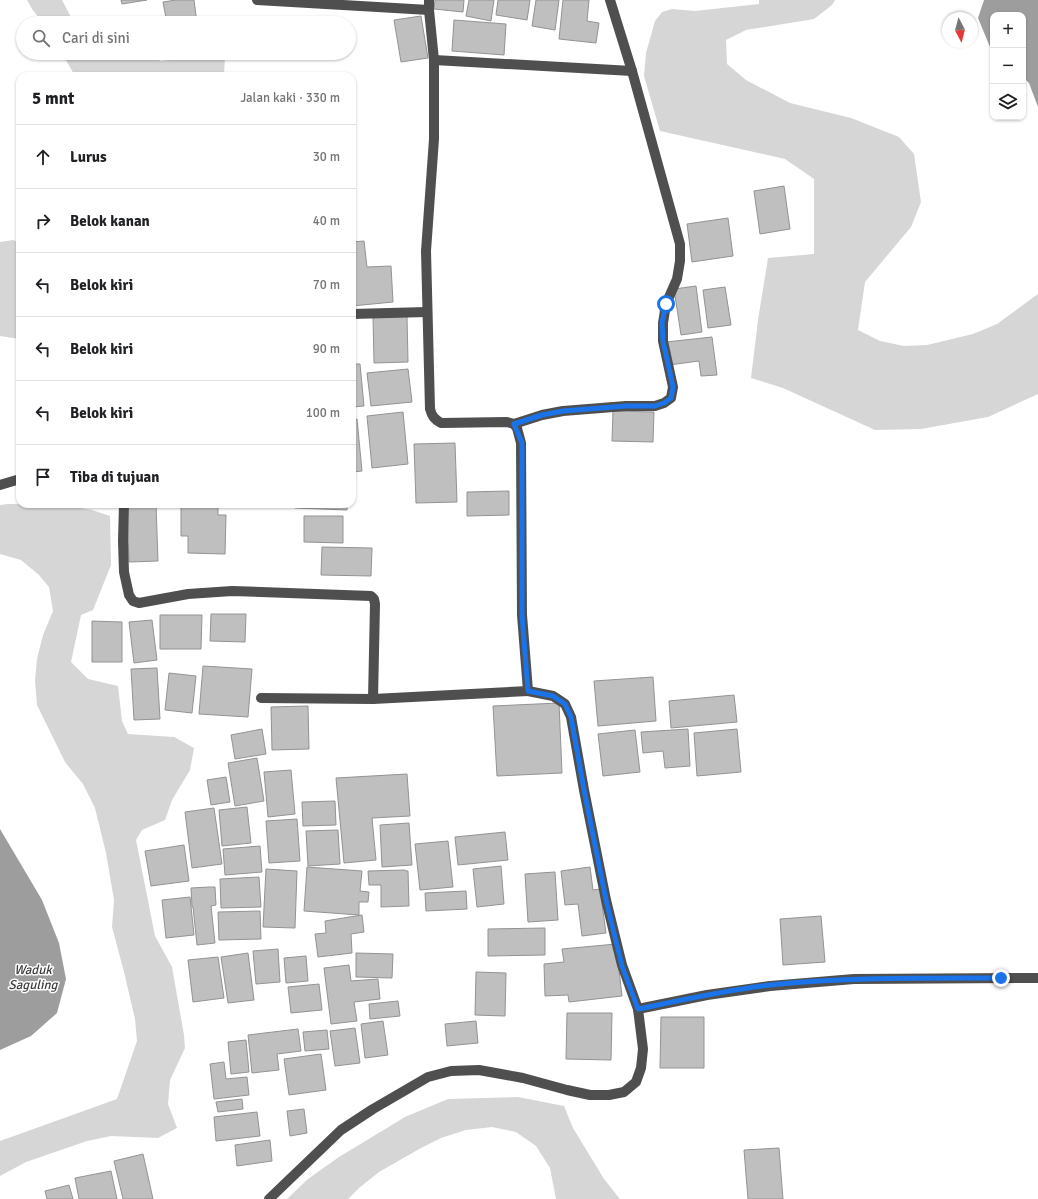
<!DOCTYPE html>
<html lang="id">
<head>
<meta charset="utf-8">
<style>
  body { margin:0; font-family:Signika,sans-serif; background:#f2f2f2; color:#202124 }
  .controls { position:absolute; right:12px; top:12px; display:grid; overflow:hidden; border-radius:8px; box-shadow:0 1px 3px #0004 }
  .controls button { width:36px; height:36px; display:grid; place-items:center; padding:0; border:0; border-bottom:1px solid #e0e0e0; background:#fff; color:#202124; font:20px sans-serif }
  .compass { position:absolute; left:942px; top:12px; width:36px; height:36px; border-radius:50%; background:#fff; box-shadow:0 1px 3px #0004; rotate:173deg }
  .stop { position:absolute; width:12px; height:12px; margin:-9px; border:3px solid #1a73e8; border-radius:50%; background:#fff }
  .stop.end { background:#1a73e8; border-color:#fff; box-shadow:0 1px 4px #0008 }
  .list { margin:0; padding:0; list-style:none }
  h2 { display:flex; justify-content:space-between; align-items:center; height:52px; margin:0; padding:0 16px; font-size:17px }
  h2 small { font-size:13px; font-weight:400; color:#757577 }
  .list li { display:grid; grid-template-columns:26px 1fr auto; gap:12px; align-items:center; box-sizing:border-box; height:64px; padding:0 16px; border-top:1px solid #e0e0e0 }
  .list b { display:block; font-size:15px; white-space:nowrap }
  .list em { font-size:13px; font-style:normal; color:#757577 }
  .icon { flex:none; width:22px; height:22px; fill:none; stroke:currentColor; stroke-width:2; stroke-linecap:round; stroke-linejoin:round }
  .map { position:relative; flex:none; width:1038px; height:1199px; overflow:hidden }
  .search { position:absolute; background:#fff; box-shadow:0 1px 3px #0004; left:16px; top:16px; width:340px; height:44px; display:flex; align-items:center; gap:10px; box-sizing:border-box; padding:0 14px; border-radius:22px; color:#757577; font-size:15px }
  .panel { position:absolute; background:#fff; box-shadow:0 1px 3px #0004; left:16px; top:72px; width:340px; height:436px; border-radius:12px }
  .map>svg:first-child { display:block }
</style>
</head>
<body>
<div class="map">
<svg width="1038" height="1199" viewBox="0 0 1038 1199">
  <rect width="100%" height="100%" fill="#fff"/>
  <g fill="#d6d6d6">
    <polygon points="27,0 62,0 73,21 142,16 145,23 43,23 32,9"/>
    <polygon points="759,0 835,0 832,5 814,19 746,30 726,40 727,64 746,80 790,103 851,118 899,137 914,154 921,202 911,227 865,282 858,330 880,341 904,346 927,345 973,334 997,324 1038,294 1038,394 988,417 921,429 875,430 783,388 751,378 758,320 768,258 814,254 814,179 785,159 660,131 644,76 646,53 655,21 662,12 672,9 695,11 759,4"/>
    <polygon points="62,53 156,53 160,61 225,55 224,76 75,76"/>
    <polygon points="13,240 20,243 20,339 0,336 0,242"/>
    <polygon points="8,504 58,504 92,510 110,516 111,565 93,610 81,615 71,662 88,679 118,686 122,721 128,734 174,737 194,748 190,770 172,800 165,820 142,830 136,840 155,936 172,967 184,1035 185,1048 170,1080 168,1104 177,1128 158,1138 111,1136 87,1141 26,1162 0,1176 0,1141 117,1099 137,1041 135,1019 124,972 112,927 114,900 106,853 95,808 83,784 65,762 37,705 35,681 37,659 43,635 53,611 49,587 39,575 21,560 0,554 0,505"/>
    <polygon points="518,1097 564,1106 573,1128 604,1179 620,1199 556,1199 550,1168 536,1146 516,1132 492,1127 466,1130 441,1138 421,1148 379,1172 359,1188 348,1199 287,1199 308,1179 339,1157 405,1117 448,1099"/>
  </g>
  <g fill="#9d9d9d">
    <polygon points="984,0 1038,0 1038,107 1029,83 1023,77 1023,15 993,15 993,49 990,47 978,18"/>
    <polygon points="0,829 42,900 59,943 66,979 57,1013 31,1036 0,1050"/>
  </g>
  <g fill="#bfbfbf" stroke="#939393">
    <polygon points="121,0 147,0 122,4"/>
    <polygon points="176,0 194,0 197,23 167,23 163,2"/>
    <polygon points="435,0 464,0 463,12 434,9"/>
    <polygon points="469,0 494,0 491,21 466,16"/>
    <polygon points="498,0 530,0 527,20 496,15"/>
    <polygon points="536,0 559,0 555,30 532,26"/>
    <polygon points="563,0 589,0 587,21 599,23 596,43 559,39"/>
    <polygon points="421,16 428,58 401,62 394,20"/>
    <polygon points="454,20 506,24 504,55 452,51"/>
    <polygon points="784,186 790,229 760,234 754,191"/>
    <polygon points="728,218 733,256 692,262 687,224"/>
    <polygon points="364,241 367,267 391,266 393,302 352,306 352,242"/>
    <polygon points="696,286 702,332 681,335 674,289"/>
    <polygon points="725,287 731,325 708,328 703,290"/>
    <polygon points="407,316 408,362 374,363 373,317"/>
    <polygon points="712,337 717,375 701,376 699,361 669,365 666,342"/>
    <polygon points="352,364 360,364 364,406 352,407"/>
    <polygon points="408,369 412,402 371,406 367,373"/>
    <polygon points="613,411 654,412 653,442 612,441"/>
    <polygon points="403,412 408,464 372,468 367,416"/>
    <polygon points="357,419 362,471 352,472 352,420"/>
    <polygon points="455,443 457,502 416,503 414,444"/>
    <polygon points="509,491 509,515 467,516 467,492"/>
    <polygon points="127,504 156,504 158,561 129,562"/>
    <polygon points="181,504 218,504 218,515 226,515 225,554 188,553 188,536 181,536"/>
    <polygon points="296,504 347,504 347,510 295,508"/>
    <polygon points="304,516 343,516 343,543 304,542"/>
    <polygon points="322,547 372,548 371,576 321,575"/>
    <polygon points="211,614 246,614 245,642 210,641"/>
    <polygon points="160,615 202,615 201,649 160,649"/>
    <polygon points="152,620 157,660 134,663 129,622"/>
    <polygon points="92,621 122,622 122,662 92,662"/>
    <polygon points="203,666 252,669 248,717 199,714"/>
    <polygon points="157,668 160,719 134,720 131,669"/>
    <polygon points="169,673 196,676 192,713 165,710"/>
    <polygon points="653,677 656,721 598,726 594,681"/>
    <polygon points="734,695 737,722 671,728 669,701"/>
    <polygon points="559,703 562,773 497,776 493,706"/>
    <polygon points="308,706 309,749 272,750 271,707"/>
    <polygon points="262,729 266,754 235,759 231,735"/>
    <polygon points="688,729 690,766 665,768 663,751 643,753 641,732"/>
    <polygon points="737,729 741,772 697,776 694,733"/>
    <polygon points="635,730 640,772 603,776 598,734"/>
    <polygon points="257,758 264,801 235,806 228,763"/>
    <polygon points="291,770 295,814 268,817 264,772"/>
    <polygon points="407,774 410,816 372,818 376,860 344,863 336,778"/>
    <polygon points="226,777 230,802 211,805 207,780"/>
    <polygon points="335,801 336,825 303,826 302,802"/>
    <polygon points="247,807 251,843 222,846 219,810"/>
    <polygon points="214,808 222,864 192,868 185,812"/>
    <polygon points="297,819 300,861 269,863 266,821"/>
    <polygon points="409,823 412,865 382,867 380,825"/>
    <polygon points="338,830 340,864 308,866 306,831"/>
    <polygon points="505,832 508,860 458,865 455,837"/>
    <polygon points="448,841 453,887 420,890 415,844"/>
    <polygon points="184,845 189,881 151,886 145,851"/>
    <polygon points="260,846 262,872 225,875 223,849"/>
    <polygon points="501,866 504,904 477,907 473,869"/>
    <polygon points="307,867 362,871 360,891 369,892 368,902 359,902 359,915 304,911"/>
    <polygon points="590,867 593,890 600,889 606,933 582,936 578,904 565,905 561,871"/>
    <polygon points="266,869 297,871 295,928 263,927"/>
    <polygon points="405,870 406,871 408,871 409,906 381,907 381,885 369,885 368,871"/>
    <polygon points="555,872 558,920 528,922 525,874"/>
    <polygon points="259,877 261,907 221,908 220,879"/>
    <polygon points="209,887 215,887 216,905 211,906 215,943 197,945 193,907 192,907 191,888"/>
    <polygon points="466,891 467,909 426,911 425,893"/>
    <polygon points="190,897 194,935 166,938 162,900"/>
    <polygon points="260,911 261,939 219,940 218,912"/>
    <polygon points="362,915 364,932 351,934 352,953 318,957 315,934 326,933 325,921"/>
    <polygon points="821,916 825,962 783,965 780,919"/>
    <polygon points="545,928 545,955 488,956 488,929"/>
    <polygon points="616,944 622,996 569,1002 568,995 545,996 544,964 564,962 562,949"/>
    <polygon points="278,949 280,982 256,984 253,951"/>
    <polygon points="248,953 254,1000 228,1003 221,957"/>
    <polygon points="356,953 393,954 392,978 356,977"/>
    <polygon points="306,956 308,981 286,983 284,958"/>
    <polygon points="218,957 224,998 193,1002 188,960"/>
    <polygon points="349,965 351,981 378,979 380,999 354,1002 357,1021 331,1024 324,968"/>
    <polygon points="476,972 506,973 505,1016 475,1015"/>
    <polygon points="319,984 322,1010 291,1013 288,987"/>
    <polygon points="398,1001 400,1016 370,1019 369,1004"/>
    <polygon points="567,1013 612,1013 611,1060 566,1059"/>
    <polygon points="661,1017 704,1017 704,1068 660,1068"/>
    <polygon points="383,1021 388,1055 365,1058 361,1024"/>
    <polygon points="476,1021 478,1043 447,1046 445,1024"/>
    <polygon points="355,1028 360,1063 335,1066 330,1031"/>
    <polygon points="298,1029 301,1051 277,1054 279,1070 252,1073 248,1035"/>
    <polygon points="327,1030 329,1049 305,1051 303,1032"/>
    <polygon points="246,1040 249,1072 231,1074 228,1042"/>
    <polygon points="321,1054 326,1090 289,1095 284,1059"/>
    <polygon points="224,1062 226,1079 247,1077 249,1095 214,1099 210,1064"/>
    <polygon points="242,1099 243,1109 218,1112 216,1102"/>
    <polygon points="304,1109 307,1133 290,1136 287,1111"/>
    <polygon points="257,1112 260,1136 216,1141 214,1117"/>
    <polygon points="270,1140 272,1161 237,1166 235,1145"/>
    <polygon points="779,1148 783,1199 748,1199 744,1150"/>
    <polygon points="143,1154 153,1199 123,1199 114,1161"/>
    <polygon points="111,1171 117,1199 79,1199 75,1178"/>
    <polygon points="69,1185 73,1199 47,1199 45,1191"/>
  </g>
  <g fill="none" stroke-linecap="round" stroke-linejoin="round">
    <g stroke="#4f4f4f" stroke-width="10">
      <polyline points="257,0 429,10"/>
      <path d="M429,0V10L434,60V139L426,251L430,409C432,416 434,419 441,423L507,422L514,424L517,428L521,443L522,615L528,691L553,696L565,704L571,717L584,790L606,900L622,965L638,1009L707,995L770,986L854,979L1038,978"/>
      <polyline points="434,60 632,71"/>
      <polyline points="352,314 427,312"/>
      <polyline points="514,424 542,415 563,411 626,406 655,406 664,403 671,398 673,387 663,341 663,323 666,304 677,279 680,261 680,244 632,71 610,0"/>
      <polyline points="0,485 20,479"/>
      <polyline points="124,504 123,541 124,572 129,595 133,601 139,603 188,594 232,591 371,596 374,599 375,604 373,699"/>
      <polyline points="261,698 373,699 528,691"/>
      <polyline points="269,1199 341,1130 373,1109 428,1077 451,1071 479,1070 523,1078 567,1090 590,1095 609,1095 624,1092 636,1082 641,1068 643,1049 638,1009"/>
    </g>
  </g>
  <g fill="none" stroke-linecap="round" stroke-linejoin="round">
    <path stroke="#1a73e8" stroke-width="5" d="M666,304L662,323L663,341L673,387L671,398L664,403L655,406H626L563,411L542,415L514,424L522,443V615L528,691L553,696L565,704L571,717L584,790L606,900L622,966L638,1009C682,1000 726,990 770,985C846,977 924,978 1001,978"/>
  </g>
  <g text-anchor="middle" dominant-baseline="central" stroke-width="3" stroke-linejoin="round" paint-order="stroke">
    <g font-size="13" font-style="italic" fill="#3e3e3e" stroke="#fff">
      <text x="33" y="970">Waduk<tspan x="33" dy="15">Saguling</tspan></text>
    </g>
  </g>
</svg>
<div class="controls">
<button>+</button>
<button>−</button>
<button><svg class="icon" aria-label="layers" viewBox="0 0 24 24"><path d="M12 4l9 5-9 5-9-5zM3 14l9 5 9-5"/></svg></button>
</div>
<svg class="compass" viewBox="-18 -18 36 36"><path d="M0-13l5 13h-10z" fill="#e53935"/><path d="M0 13l5-13h-10z" fill="#757577"/></svg>
<div class="stop" style="left:666px;top:304px"></div>
<div class="stop end" style="left:1001px;top:978px"></div>
<div class="search"><svg class="icon" aria-label="search" viewBox="0 0 24 24"><circle cx="10" cy="10" r="6"/><path d="M15 15l6 6"/></svg>Cari di sini</div>
<section class="panel">
<h2>5 mnt<small>Jalan kaki · 330 m</small></h2>
<ul class="list">
<li><svg class="icon" aria-label="ahead" viewBox="0 0 24 24"><path d="M12 20V5M6 11l6-6 6 6"/></svg><div><b>Lurus</b></div><em>30 m</em></li>
<li><svg class="icon" aria-label="right" viewBox="0 0 24 24"><path d="M7 20v-9h11M14 6l5 5-5 5"/></svg><div><b>Belok kanan</b></div><em>40 m</em></li>
<li><svg class="icon" aria-label="left" viewBox="0 0 24 24"><path d="M17 20v-9H6M10 6l-5 5 5 5"/></svg><div><b>Belok kiri</b></div><em>70 m</em></li>
<li><svg class="icon" aria-label="left" viewBox="0 0 24 24"><path d="M17 20v-9H6M10 6l-5 5 5 5"/></svg><div><b>Belok kiri</b></div><em>90 m</em></li>
<li><svg class="icon" aria-label="left" viewBox="0 0 24 24"><path d="M17 20v-9H6M10 6l-5 5 5 5"/></svg><div><b>Belok kiri</b></div><em>100 m</em></li>
<li><svg class="icon" aria-label="arrive" viewBox="0 0 24 24"><path d="M6 21V4h12l-3 4 3 4H6"/></svg><div><b>Tiba di tujuan</b></div></li>
</ul>
</section>
</div>
</body>
</html>
